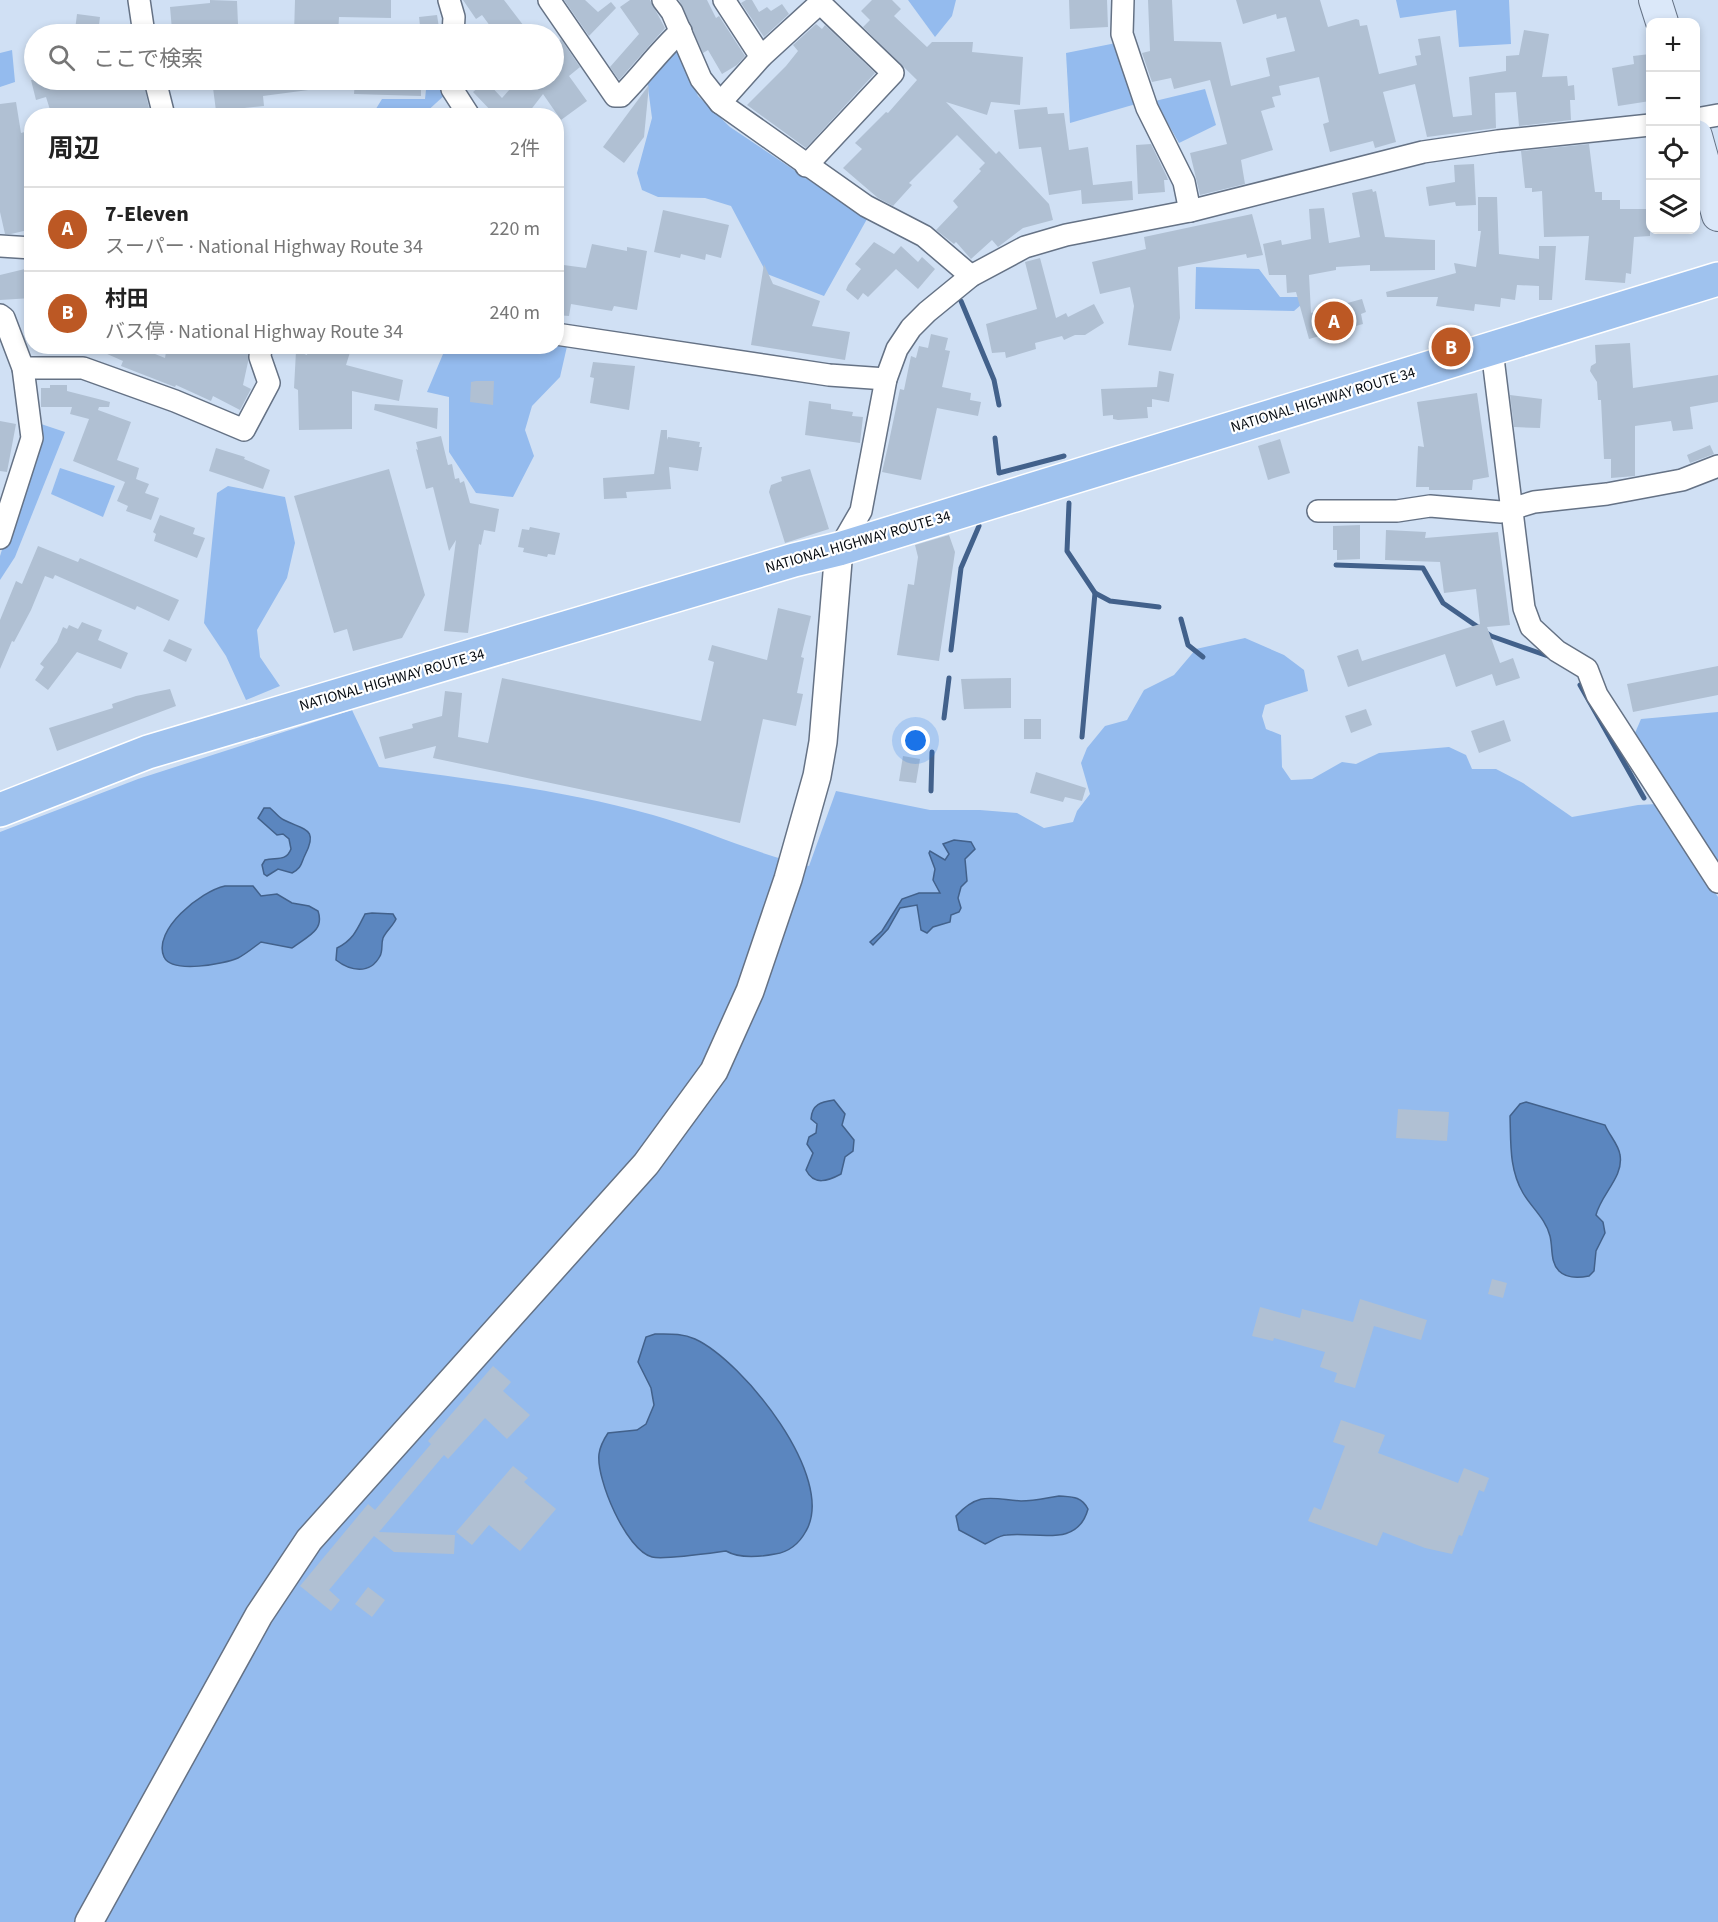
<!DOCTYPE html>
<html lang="ja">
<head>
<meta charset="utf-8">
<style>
  body { margin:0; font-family:"Source Sans 3","Noto Sans JP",sans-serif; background:#f2f2f2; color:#222 }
  .controls { position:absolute; right:18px; top:18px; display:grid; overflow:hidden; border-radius:12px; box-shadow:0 3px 9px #0003 }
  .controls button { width:54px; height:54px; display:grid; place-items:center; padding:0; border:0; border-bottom:2px solid #e0e0e0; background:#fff; color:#222; font:30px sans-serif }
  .you { position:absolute; left:916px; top:741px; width:21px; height:21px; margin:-15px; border:4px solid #fff; border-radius:50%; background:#1a73e8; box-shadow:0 0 0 9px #1a73e833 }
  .badge { display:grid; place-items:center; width:39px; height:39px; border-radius:50%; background:#bc5824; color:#fff; font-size:20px; font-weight:700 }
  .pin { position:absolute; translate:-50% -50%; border:3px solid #fff; box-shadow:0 2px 6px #0006 }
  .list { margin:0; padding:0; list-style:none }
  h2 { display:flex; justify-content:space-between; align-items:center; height:78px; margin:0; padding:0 24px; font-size:26px }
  h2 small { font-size:20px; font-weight:400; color:#767676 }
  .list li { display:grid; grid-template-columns:39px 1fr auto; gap:18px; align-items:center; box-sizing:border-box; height:84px; padding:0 24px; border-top:2px solid #e0e0e0 }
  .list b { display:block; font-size:22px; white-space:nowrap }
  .list p { margin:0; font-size:20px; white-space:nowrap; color:#767676 }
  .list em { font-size:20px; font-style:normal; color:#767676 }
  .icon { flex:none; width:33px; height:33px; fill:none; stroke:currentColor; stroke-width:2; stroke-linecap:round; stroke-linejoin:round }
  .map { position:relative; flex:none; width:1718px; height:1922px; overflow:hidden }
  .search { position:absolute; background:#fff; box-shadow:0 3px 9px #0003; left:24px; top:24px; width:540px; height:66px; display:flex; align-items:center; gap:15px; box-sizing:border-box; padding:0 21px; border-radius:33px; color:#767676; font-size:22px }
  .panel { position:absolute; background:#fff; box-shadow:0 3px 9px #0003; left:24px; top:108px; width:540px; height:246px; border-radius:24px }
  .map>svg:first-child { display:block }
</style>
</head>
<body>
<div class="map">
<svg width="1718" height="1922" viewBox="0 0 1718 1922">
  <rect width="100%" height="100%" fill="#d0e0f4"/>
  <g fill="#94bbee">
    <polygon points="908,0 956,0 952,16 935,37"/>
    <polygon points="1396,0 1509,0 1511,44 1459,47 1456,10 1400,18"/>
    <polygon points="676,42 698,96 730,127 867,219 824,296 767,274 731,206 705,198 658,197 642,190 637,173 652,118 647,80"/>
    <polygon points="1116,43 1136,104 1070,123 1066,53"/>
    <polygon points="12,50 15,82 0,87 0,53"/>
    <polygon points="427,80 445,80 448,92 423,115 380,115 374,112 382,99 425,99"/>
    <polygon points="1205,89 1216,125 1179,143 1155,101"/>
    <polygon points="1196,267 1259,269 1280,297 1310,297 1294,311 1195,309"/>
    <polygon points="557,341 568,342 560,377 532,406 525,430 534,456 513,497 476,493 449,452 449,397 427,392 446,347 556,346"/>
    <polygon points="41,424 65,432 15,557 0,580 0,556"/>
    <polygon points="60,468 115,486 103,517 51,494"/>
    <polygon points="228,486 285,497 295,543 287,578 257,630 260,657 280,686 246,700 226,656 204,623 217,493"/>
    <path d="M1245,638L1284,655L1304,670L1308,691L1265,705L1262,716L1266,729L1281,735L1282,767L1291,780L1312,779L1342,762L1356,764L1379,753L1449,747L1466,755L1472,769H1496L1523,783L1572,817L1638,805L1657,804L1718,897V1922H0V832L138,779L352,710L379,767C470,779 564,790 653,815C706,830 755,854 809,866L836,791L930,810H980L1017,813L1044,828L1073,822L1077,811L1090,794L1081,763L1087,748L1105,726L1127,720L1144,690L1174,675L1196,649Z"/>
    <polygon points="1718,712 1718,868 1640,751 1635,733 1641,719"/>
  </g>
  <g fill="#5b86bf" stroke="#42618b" stroke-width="1.5">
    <path d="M264,808H270C275,812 278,817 284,820C304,830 319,828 305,855C301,863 302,868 292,873L278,869L267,876L264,874L262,865L265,860C276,857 286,862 291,849L289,839L283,834L277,835L258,818Z"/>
    <polygon points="954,840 971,842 975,849 965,859 967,881 961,887 958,898 961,908 959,912 951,915 950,922 933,927 927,933 921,930 917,905 900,908 888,929 873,945 870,942 882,931 902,899 919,893 940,893 933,880 935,869 929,853 930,851 945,860 949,854 943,844"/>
    <path d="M225,886H253L261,896L277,894L292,903L309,906L318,911C325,931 306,937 292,948L261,942C254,947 246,954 238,958C224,964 172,974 164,957C152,930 201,891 225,886Z"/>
    <path d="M372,913L393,914L396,919C393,926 386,931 383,938C381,944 383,951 380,956C370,975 350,971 336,960L337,948C353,940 357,930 365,914Z"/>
    <path d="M834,1100L845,1114L842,1125L854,1140L853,1151L845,1157L841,1174C828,1181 814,1186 806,1170L813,1153L807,1144L809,1137L816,1133L817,1124L811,1119C812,1104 821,1102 834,1100Z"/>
    <path d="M1526,1102L1605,1125C1609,1135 1619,1145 1620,1155C1624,1177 1601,1194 1596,1215L1603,1222L1605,1233L1596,1251L1594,1271L1589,1276C1579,1278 1567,1279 1559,1271C1550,1262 1553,1248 1550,1236C1546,1219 1531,1207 1523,1193C1509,1169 1511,1143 1510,1116L1520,1104Z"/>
    <path d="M655,1334C669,1334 682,1333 695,1339C743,1361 837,1478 806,1531C799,1544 789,1552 775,1554C759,1557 740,1559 726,1551C711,1553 664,1560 652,1557C626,1550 596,1479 599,1454C600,1447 604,1439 608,1433L637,1430L646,1424L654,1405L651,1388L638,1362L646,1337Z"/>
    <path d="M1059,1496C1072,1497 1081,1496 1088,1509C1077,1549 1036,1531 1007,1535C999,1535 992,1541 985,1544L959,1530L956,1516C979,1491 992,1499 1021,1501C1034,1501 1046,1498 1059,1496Z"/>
  </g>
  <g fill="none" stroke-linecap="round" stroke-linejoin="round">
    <g stroke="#42618b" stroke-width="5">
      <polyline points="961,301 994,380 999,405"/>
      <polyline points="995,438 999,473 1064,456"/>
      <polyline points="1069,503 1067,551 1095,593 1110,601 1159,607"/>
      <polyline points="1336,565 1423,568 1443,603 1491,636 1548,656"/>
      <polyline points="1181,619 1188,645 1203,657"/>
      <polyline points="951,650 961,568 979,526"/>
      <polyline points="1580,685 1644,798"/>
      <polyline points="944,718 949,678"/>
      <polyline points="1082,737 1095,593"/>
      <polyline points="931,791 932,752"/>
    </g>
  </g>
  <g fill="#b0c0d3">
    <polygon points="210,0 237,1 238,24 172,30 170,7 210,3"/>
    <polygon points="295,0 391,0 391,18 339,17 338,34 294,34"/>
    <polygon points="463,0 504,0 530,34 496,34 482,15 476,19"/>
    <polygon points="564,0 585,0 598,12 611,2 616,8 589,36"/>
    <polygon points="630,0 650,0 665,28 619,80 610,67 639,34 620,7"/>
    <polygon points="679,0 707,0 716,18 719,16 745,56 737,65 722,74 708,50 703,53"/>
    <polygon points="746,0 752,0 759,12 767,7 771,11 782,4 789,14 764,37 741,3"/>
    <polygon points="872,0 892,0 901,9 894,16 927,47 932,42 973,42 972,52 1023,57 1020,105 991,102 987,115 946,102 996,154 999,151 1049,204 1053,220 1023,228 998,247 992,240 971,259 956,242 954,244 936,230 958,207 953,201 981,171 979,169 985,163 957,135 909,183 912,185 893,206 878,198 843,168 862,149 855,143 886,112 888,113 917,80 863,27 870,20 861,11"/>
    <polygon points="1069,0 1107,0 1108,27 1070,29"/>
    <polygon points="1148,0 1172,0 1174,41 1221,42 1231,86 1270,76 1266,58 1295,51 1286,17 1277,19 1276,14 1243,24 1236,0 1320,0 1328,27 1356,19 1359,20 1360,26 1367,25 1379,74 1417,65 1415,56 1421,55 1418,39 1440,36 1453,117 1472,115 1469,77 1506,71 1506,56 1519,55 1524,30 1549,34 1542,77 1567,76 1568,86 1574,85 1575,100 1570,100 1571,120 1519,126 1516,92 1495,93 1496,128 1427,137 1415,84 1383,92 1396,142 1375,148 1373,141 1330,152 1323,124 1329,122 1319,77 1279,86 1281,95 1272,97 1275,107 1261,111 1273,150 1241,160 1245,184 1200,195 1190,153 1227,144 1210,80 1174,89 1171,78 1152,82 1142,53 1150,51"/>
    <polygon points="77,14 100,17 98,33 75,30"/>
    <polygon points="437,15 440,34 421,34 419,17"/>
    <polygon points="816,24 822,29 825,25 875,73 806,148 747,105 786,66 798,51 793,45"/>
    <polygon points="561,39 580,67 569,76 587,101 561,120 543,94 526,116 496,116 473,92 486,81 502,98 518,80 554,80 554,45"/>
    <polygon points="1650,54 1650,101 1618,106 1612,68 1634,64 1633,56"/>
    <polygon points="31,80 143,80 150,113 100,116 99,111 82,116 52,116 46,97 36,100"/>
    <polygon points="212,80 236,80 236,85 280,80 315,80 316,89 263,96 264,106 216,111"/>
    <polygon points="355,80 421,80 421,96 354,94"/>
    <polygon points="649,85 644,137 624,163 603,147"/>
    <polygon points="16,102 21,133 32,130 32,229 11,234 5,234 0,212 0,104"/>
    <polygon points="1047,107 1048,114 1064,113 1069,150 1088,147 1093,185 1132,181 1133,200 1082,204 1081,190 1049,195 1041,147 1019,149 1014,110"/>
    <polygon points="1151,144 1167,177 1168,180 1164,180 1165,192 1138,194 1136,145"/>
    <polygon points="1589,144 1595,192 1602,192 1602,200 1620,200 1620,209 1650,209 1650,236 1634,237 1631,274 1626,273 1625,283 1585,280 1589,236 1544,237 1542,191 1532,192 1532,188 1525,188 1521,151"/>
    <polygon points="1474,164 1476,205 1456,206 1455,202 1429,206 1426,187 1455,182 1454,165"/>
    <polygon points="1372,189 1373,192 1376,191 1385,237 1435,240 1435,270 1370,271 1370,265 1336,267 1336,270 1309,275 1311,313 1362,299 1366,312 1361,314 1363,324 1309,339 1296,292 1287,293 1286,275 1269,275 1263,244 1281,240 1282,245 1311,239 1309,209 1324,208 1329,243 1360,237 1352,193"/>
    <polygon points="1478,197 1497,197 1499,254 1539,259 1539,246 1556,246 1552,300 1539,300 1539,286 1517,285 1515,300 1501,298 1500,307 1475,304 1474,311 1436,306 1438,297 1387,297 1386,292 1456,273 1454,263 1476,267 1481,231 1478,231"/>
    <polygon points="663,210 729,225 721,258 706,254 705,260 681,254 680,258 654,252"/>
    <polygon points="1252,214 1263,255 1247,258 1246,254 1178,267 1180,318 1171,351 1128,345 1134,306 1130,287 1100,294 1092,262 1146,249 1144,237"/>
    <polygon points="874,242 894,254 901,246 918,262 922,257 935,269 918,289 896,269 868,297 863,293 858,300 846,290 848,285 861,269 855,264"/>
    <polygon points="592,244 627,251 627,247 647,251 637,310 614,306 612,311 571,304 569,316 556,315 556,264 586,268"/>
    <polygon points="1040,258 1056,318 1066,313 1068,317 1094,304 1104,323 1085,335 1075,335 1064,340 1062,336 1035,343 1036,349 1006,358 1005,352 992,353 986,324 1037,309 1025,262"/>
    <polygon points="764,264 773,284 820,301 812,326 850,332 845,360 751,345"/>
    <polygon points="29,268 32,272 32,298 0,300 0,275"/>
    <polygon points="931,334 948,338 945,350 950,351 942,387 971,393 970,400 981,402 978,416 937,408 921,480 882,472 888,446 890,446 888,446 900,389 904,390 911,356 916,358 919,346 928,348"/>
    <polygon points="1630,343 1633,388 1718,375 1718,402 1690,407 1693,429 1673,431 1671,421 1635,426 1635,476 1611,478 1611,459 1604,459 1601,400 1598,400 1597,382 1590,371 1591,366 1596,363 1595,345"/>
    <polygon points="89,346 135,346 165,358 167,346 248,346 248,362 243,385 251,389 240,410 213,396 211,401 176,385 175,387 121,366 123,361"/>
    <polygon points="309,346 352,346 346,365 403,380 399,401 352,391 352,429 299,430 298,390 294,388 296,351 307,355"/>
    <polygon points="593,362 635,366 629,410 590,403 594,378 590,377"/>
    <polygon points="1159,371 1174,374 1169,402 1152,399 1152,407 1147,407 1148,418 1118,420 1113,419 1113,415 1103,416 1101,389 1157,387"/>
    <polygon points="476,381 494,381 493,405 470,402 471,382"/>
    <polygon points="50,385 67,385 67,391 110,402 109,407 99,407 98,410 131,422 117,460 139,468 136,479 149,484 145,493 159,498 151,520 126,511 128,506 117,501 125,482 73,461 89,419 70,414 72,407 41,407 41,388 50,388"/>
    <polygon points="1477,393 1489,477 1473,480 1472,490 1429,490 1429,487 1416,487 1418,446 1424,447 1417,402"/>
    <polygon points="1510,395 1542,399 1540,428 1514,427"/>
    <polygon points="809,401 831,404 831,409 853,412 852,416 863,417 860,443 805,435"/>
    <polygon points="375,404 438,408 437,429 374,410"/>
    <polygon points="0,421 16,424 7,472 0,471"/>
    <polygon points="661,430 667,430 667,440 668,437 700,442 699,447 702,447 698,471 669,467 671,489 626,492 627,498 604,499 603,478 654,474"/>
    <polygon points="441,436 448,465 452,464 455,479 459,478 460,483 464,481 470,503 499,509 495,532 484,530 481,545 479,544 468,633 444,631 456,540 449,551 433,487 426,489 416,449 418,450 416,442"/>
    <polygon points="1280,439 1290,473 1268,480 1258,446"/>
    <polygon points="1710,445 1714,454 1690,463 1687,455"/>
    <polygon points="216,448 245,457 244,459 270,470 263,489 209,471"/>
    <polygon points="389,469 425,595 402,638 353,651 347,629 334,633 294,496"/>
    <polygon points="810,469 829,529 785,543 769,492 771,485 782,481 781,477"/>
    <polygon points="160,515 195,528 193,534 205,538 197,558 154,541 156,534 153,532"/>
    <polygon points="1360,525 1360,559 1337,560 1337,550 1333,550 1333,526"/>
    <polygon points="530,527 560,533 555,555 548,554 547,557 523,552 524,548 518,547 522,529 529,530"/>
    <polygon points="1386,530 1426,532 1425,538 1498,532 1510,625 1487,627 1500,663 1513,658 1520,678 1496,686 1492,674 1456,687 1445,654 1348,687 1337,656 1358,649 1362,661 1480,624 1476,589 1444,593 1440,562 1385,560"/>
    <polygon points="949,535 955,552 939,661 897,655 908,584 914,585 918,557 915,545"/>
    <polygon points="38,546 78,562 80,558 179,600 169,621 137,606 135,610 55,575 53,579 45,576 31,610 14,642 12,641 0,669 0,620 16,581 22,584"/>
    <polygon points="778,608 811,616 801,657 804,658 797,693 803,694 796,726 763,719 740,823 433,758 436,746 385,759 379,737 413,728 412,724 442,716 445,691 462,693 458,737 488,743 502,678 701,721 714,662 708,660 712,645 767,660"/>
    <polygon points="82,622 102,630 98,640 128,653 121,669 77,652 48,690 35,680 44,667 40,664 57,642 63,627 67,629 69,625 78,629"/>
    <polygon points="169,639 192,649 186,662 163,651"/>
    <polygon points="1718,666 1718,695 1633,712 1627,684"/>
    <polygon points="1011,678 1011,708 964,709 961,679"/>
    <polygon points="170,689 176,706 57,751 49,728 113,708 112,704 136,696"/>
    <polygon points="1366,709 1372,725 1351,733 1345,716"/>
    <rect x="1024" y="719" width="17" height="20"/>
    <polygon points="1504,720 1511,741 1479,753 1471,731"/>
    <polygon points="903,756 920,759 916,783 899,781"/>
    <polygon points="1036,772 1086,788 1082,801 1065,797 1063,802 1030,793"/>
    <polygon points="1398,1109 1449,1112 1447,1141 1396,1138"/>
    <polygon points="1492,1279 1507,1283 1503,1298 1488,1294"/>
    <polygon points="1360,1299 1427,1320 1421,1340 1374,1326 1355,1388 1334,1382 1337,1373 1320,1367 1325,1352 1274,1338 1273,1341 1252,1336 1260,1307 1300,1318 1302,1309 1353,1322"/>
    <polygon points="493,1366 511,1382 503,1391 530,1415 507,1439 485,1418 448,1459 444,1455 379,1532 455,1535 454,1554 394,1552 374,1536 329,1590 340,1600 331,1611 300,1586 368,1504 375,1510 431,1444 428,1441"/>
    <polygon points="1341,1420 1385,1435 1378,1453 1458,1483 1464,1468 1489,1478 1484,1492 1479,1490 1462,1536 1459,1535 1452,1554 1425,1548 1383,1532 1377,1546 1308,1521 1314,1507 1321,1510 1345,1446 1333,1442"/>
    <polygon points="513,1466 528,1478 524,1482 556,1509 520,1551 489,1525 472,1545 456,1532"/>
    <polygon points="368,1587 385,1600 372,1617 355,1604"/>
  </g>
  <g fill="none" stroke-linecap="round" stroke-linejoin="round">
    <defs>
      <g id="minor">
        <polyline points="139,0 144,34"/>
        <polyline points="449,0 454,17 453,34"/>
        <path d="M549,0L615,96H621C642,75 659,51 681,31"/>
        <polyline points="663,0 672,12 701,79 720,103 866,206 924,236 971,276"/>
        <polyline points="724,0 761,57"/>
        <polyline points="1123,0 1122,34 1130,58 1147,108 1184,182 1190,211"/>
        <polyline points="155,80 164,116"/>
        <polyline points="451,80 452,89 468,114"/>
        <polyline points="720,103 761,57 820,3 893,73 806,166"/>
        <polyline points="1696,119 1718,115"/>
        <polyline points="0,246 32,248"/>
        <polyline points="0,315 4,318 23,368 32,438 0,538"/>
        <polyline points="556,334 829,375 886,379"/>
        <polyline points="1492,350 1524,608 1531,627 1557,651 1587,669 1597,695 1718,882"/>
        <polyline points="23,368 83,368 175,401 244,430 269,383 260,357 261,346"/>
        <polyline points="1318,511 1397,511 1430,506 1501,512 1534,502 1607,494 1682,480 1718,466"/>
        <polyline points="839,549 861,511 886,379 897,349 911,328 927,312 971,276 1025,247 1066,235 1190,211 1423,152 1498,141 1650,125"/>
      </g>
      <polyline id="tertiary" points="89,1922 259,1615 309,1540 646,1164 714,1071 750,991 788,879 817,776 823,742 839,549"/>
      <g id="secondary">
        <polyline points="1655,0 1662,22"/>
        <polyline points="1696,136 1718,215"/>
      </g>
      <polyline id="trunk" points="0,810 148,752 794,560 839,549 1718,279"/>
    </defs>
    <use href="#minor" stroke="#657285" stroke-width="24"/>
    <use href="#tertiary" stroke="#657285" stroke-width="30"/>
    <use href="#secondary" stroke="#657285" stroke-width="34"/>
    <use href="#trunk" stroke="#fff" stroke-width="36"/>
    <use href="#minor" stroke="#fff" stroke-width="21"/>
    <use href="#tertiary" stroke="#fff" stroke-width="27"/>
    <use href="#secondary" stroke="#dbe8f9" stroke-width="32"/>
    <use href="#trunk" stroke="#9fc2ee" stroke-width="33"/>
  </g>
  <g text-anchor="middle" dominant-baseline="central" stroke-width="4.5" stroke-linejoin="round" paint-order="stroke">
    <g font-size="15" fill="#070c12" stroke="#fff">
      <text transform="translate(1323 400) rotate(-17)">NATIONAL HIGHWAY ROUTE 34</text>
      <text transform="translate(858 542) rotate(-16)">NATIONAL HIGHWAY ROUTE 34</text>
      <text transform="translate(392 680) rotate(-16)">NATIONAL HIGHWAY ROUTE 34</text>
    </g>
  </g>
</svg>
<div class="controls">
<button>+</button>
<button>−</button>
<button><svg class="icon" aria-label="locate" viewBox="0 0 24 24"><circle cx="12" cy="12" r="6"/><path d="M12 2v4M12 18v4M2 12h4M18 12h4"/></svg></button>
<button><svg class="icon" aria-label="layers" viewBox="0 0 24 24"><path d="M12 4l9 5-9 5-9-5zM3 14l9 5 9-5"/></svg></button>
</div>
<div class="you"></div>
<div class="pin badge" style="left:1334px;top:321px">A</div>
<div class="pin badge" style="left:1451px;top:347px">B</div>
<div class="search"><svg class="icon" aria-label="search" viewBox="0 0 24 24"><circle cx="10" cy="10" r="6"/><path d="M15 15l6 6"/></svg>ここで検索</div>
<section class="panel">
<h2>周辺<small>2件</small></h2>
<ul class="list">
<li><span class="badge">A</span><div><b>7-Eleven</b><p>スーパー · National Highway Route 34</p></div><em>220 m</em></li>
<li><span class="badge">B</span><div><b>村田</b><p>バス停 · National Highway Route 34</p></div><em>240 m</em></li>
</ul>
</section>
</div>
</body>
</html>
